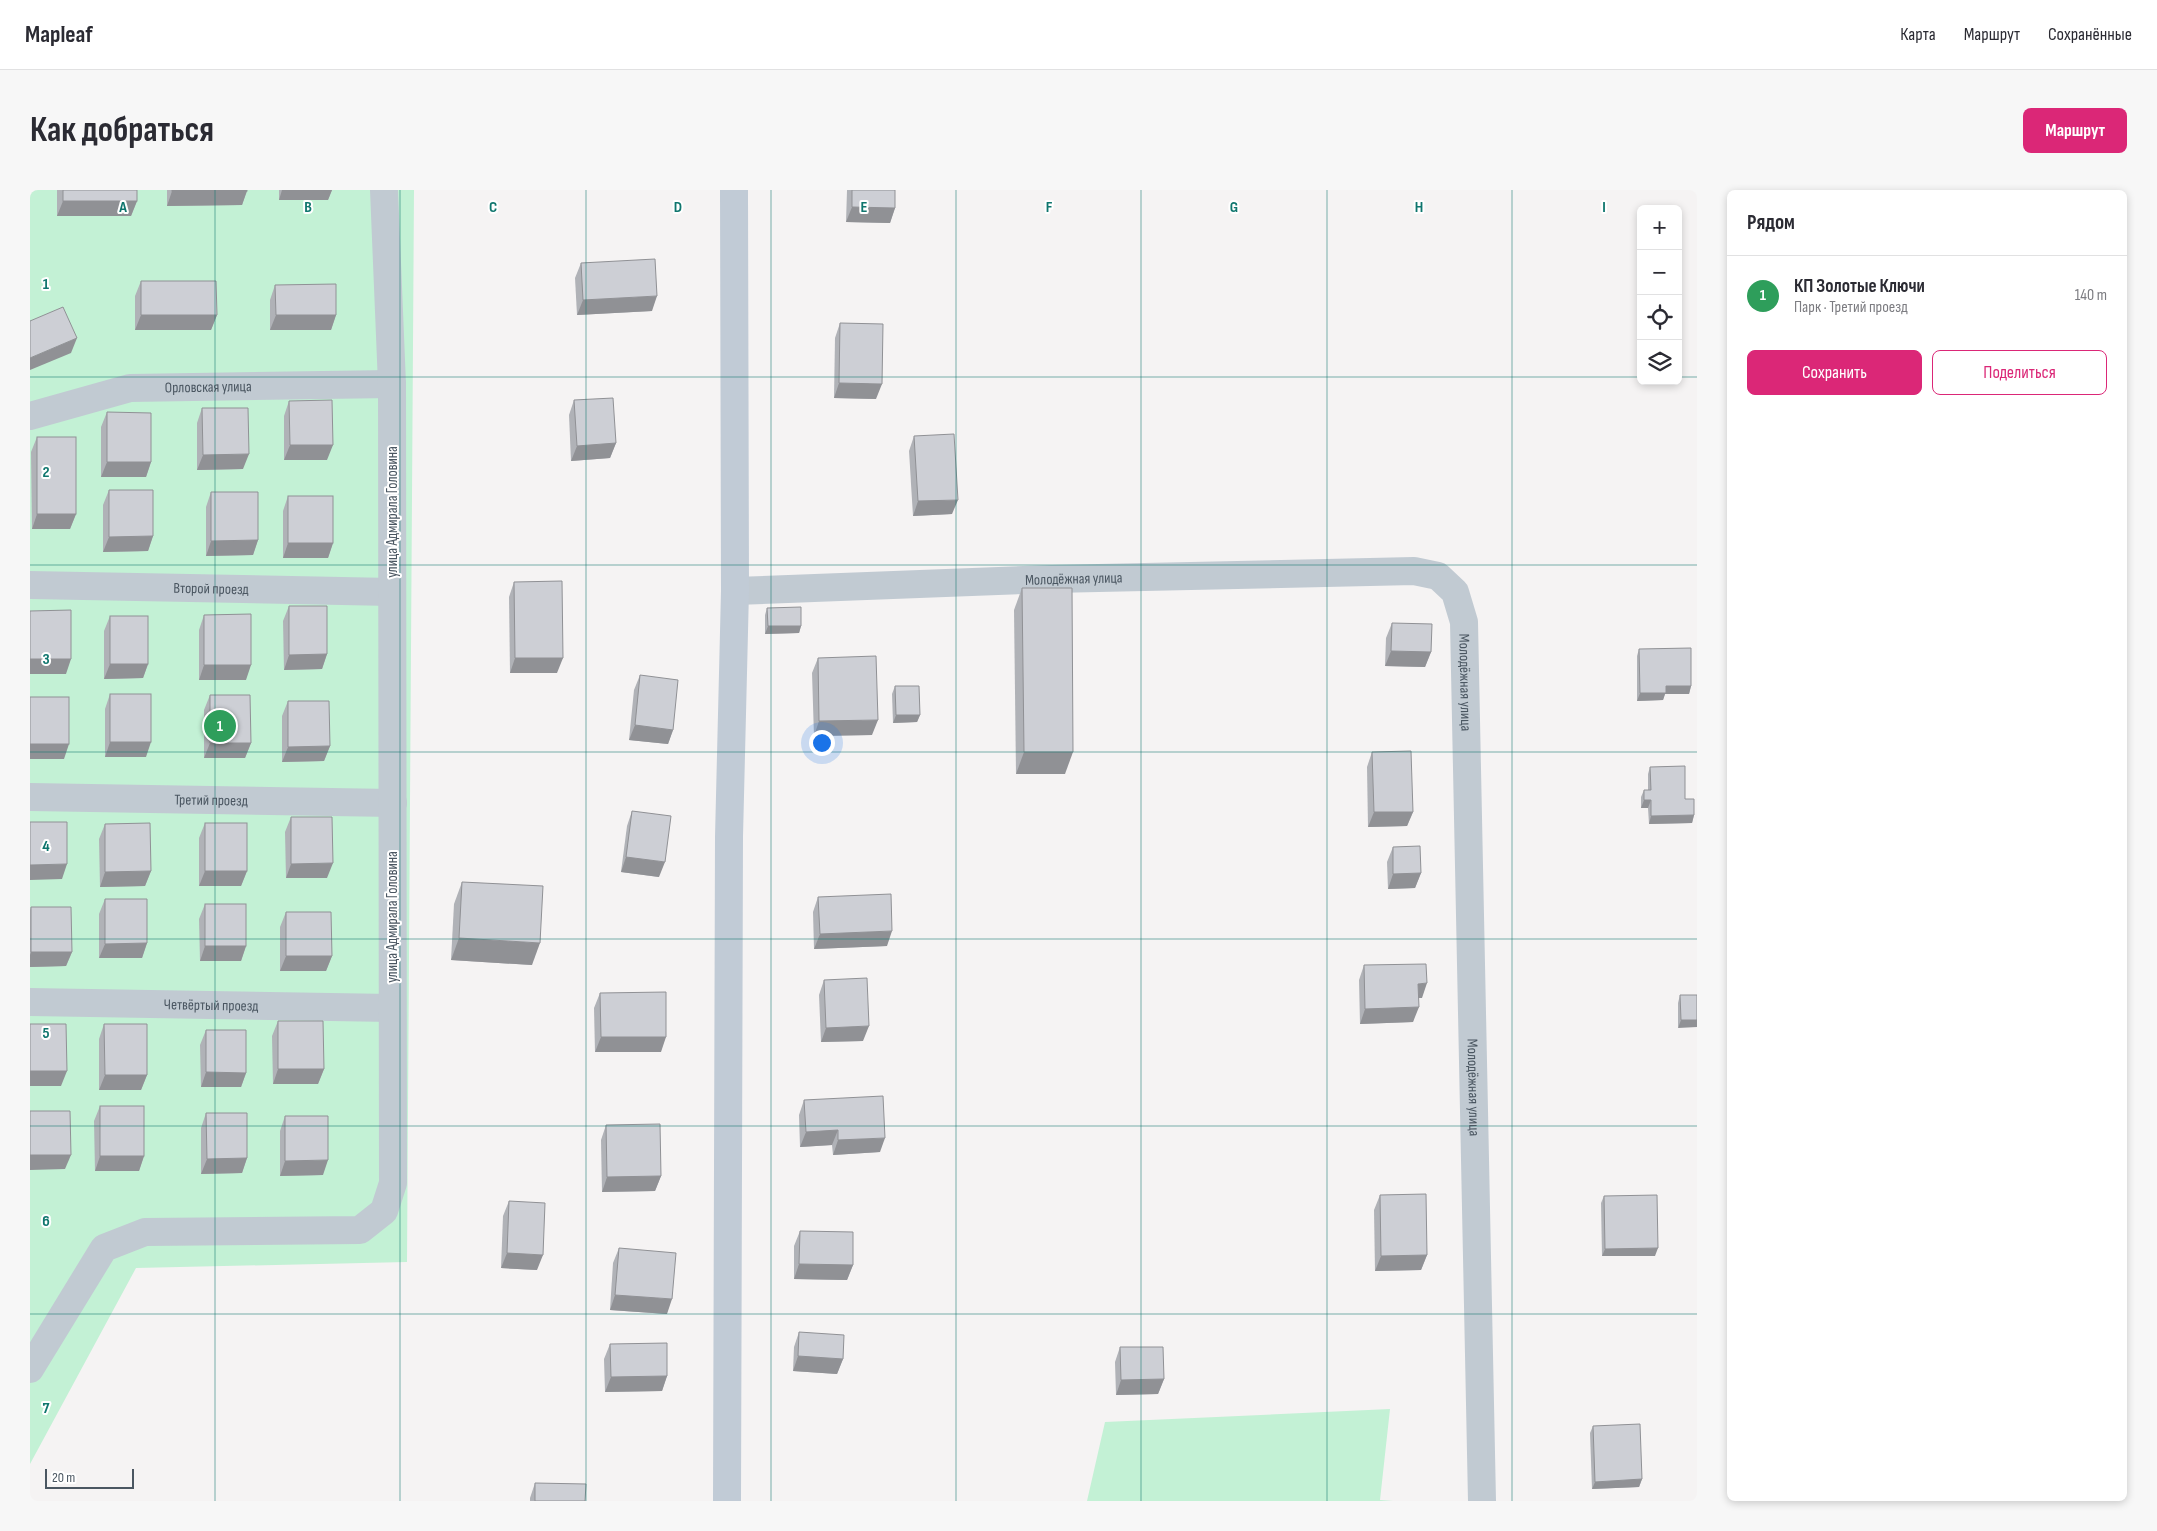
<!DOCTYPE html>
<html lang="ru">
<head>
<meta charset="utf-8">
<style>
  body { margin:0; font-family:"Sofia Sans Condensed",sans-serif; background:#f7f7f7; color:#2b2b33 }
  .controls { position:absolute; right:15px; top:15px; display:grid; overflow:hidden; border-radius:8px; box-shadow:0 2px 8px #0003 }
  .controls button { width:45px; height:45px; display:grid; place-items:center; padding:0; border:0; border-bottom:1px solid #e1e1e2; background:#fff; color:#2b2b33; font:25px sans-serif }
  .scale { position:absolute; left:15px; bottom:12px; width:89px; box-sizing:border-box; padding-left:5px; border:2px solid #4a5661; border-top:0; font-size:14px; line-height:18px; white-space:nowrap; color:#4a5661; -webkit-text-stroke:4px #fff; paint-order:stroke }
  .you { position:absolute; left:791px; top:552px; width:18px; height:18px; margin:-12px; border:4px solid #fff; border-radius:50%; background:#1a73e8; box-shadow:0 0 0 8px #1a73e833 }
  .badge { display:grid; place-items:center; width:32px; height:32px; border-radius:50%; background:#db2777; color:#fff; font-size:16px; font-weight:700 }
  .pin { position:absolute; translate:-50% -50%; border:2px solid #fff; box-shadow:0 1px 5px #0006 }
  .list { margin:0; padding:0; list-style:none }
  h2 { display:flex; justify-content:space-between; align-items:center; height:65px; margin:0; padding:0 20px; font-size:21px }
  h2 small { font-size:16px; font-weight:400; color:#7c7c81 }
  .list li { display:grid; grid-template-columns:32px 1fr auto; gap:15px; align-items:center; box-sizing:border-box; height:80px; padding:0 20px; border-top:1px solid #e1e1e2 }
  .list b { display:block; font-size:19px; white-space:nowrap }
  .list p { margin:0; font-size:16px; white-space:nowrap; color:#7c7c81 }
  .list em { font-size:16px; font-style:normal; color:#7c7c81 }
  .actions { display:flex; gap:10px; padding:15px 20px }
  .actions a { flex:1; padding:11px 0; border:1px solid #db2777; border-radius:8px; text-align:center; font-size:18px; color:#db2777 }
  .actions .main { background:#db2777; color:#fff }
  .icon { flex:none; width:28px; height:28px; fill:none; stroke:currentColor; stroke-width:2; stroke-linecap:round; stroke-linejoin:round }
  .map { position:relative; flex:none; width:1667px; height:1311px; overflow:hidden; border-radius:8px }
  header { display:flex; align-items:center; gap:30px; box-sizing:border-box; height:70px; padding:0 25px; background:#fff; border-bottom:1px solid #e1e1e2 }
  header strong { font-size:24px }
  nav { display:flex; gap:28px; margin-inline-start:auto; font-size:18px }
  .intro { display:flex; align-items:center; justify-content:space-between; box-sizing:border-box; height:120px; padding:0 30px }
  h1 { margin:0; font-size:35px }
  .button { padding:12px 22px; border-radius:8px; background:#db2777; color:#fff; font-size:18px; font-weight:700 }
  main { display:flex; gap:30px; padding:0 30px }
  aside { flex:1; background:#fff; border-radius:8px; box-shadow:0 2px 8px #0003 }
  .map>svg:first-child { display:block }
</style>
</head>
<body>
<header>
<strong>Mapleaf</strong>
<nav><a>Карта</a><a>Маршрут</a><a>Сохранённые</a></nav>
</header>
<div class="intro"><h1>Как добраться</h1><a class="button">Маршрут</a></div>
<main>
<div class="map">
<svg width="1667" height="1311" viewBox="0 0 1667 1311">
  <rect width="100%" height="100%" fill="#f5f3f3"/>
  <g fill="#c3f1d5">
    <polygon points="0,0 384,0 377,1072 106,1078 0,1274"/>
    <polygon points="1360,1219 1350,1310 1363,1311 1057,1311 1075,1232"/>
  </g>
  <g fill="none" stroke-linecap="round" stroke-linejoin="round">
    <g stroke="#c1cad2" stroke-width="28">
      <path id="s1" d="M0,226L100,198L362,194"/>
      <path id="s2" d="M0,395L362,402"/>
      <path id="s3" d="M705,401L1022,389L1384,381L1408,386L1425,402L1434,432L1452,1311"/>
      <path id="s4" d="M0,607L363,613"/>
      <path id="s5" d="M0,812L362,818"/>
      <polyline points="0,1179 74,1058 115,1042 330,1040 354,1021 363,993 362,194 354,0"/>
    </g>
    <polyline stroke="#c1cbd6" stroke-width="28" points="697,1311 699,647 705,401 704,0"/>
  </g>
  <g fill="#b0b2b7">
    <polygon points="27,0 107,0 107,11 101,26 27,26"/>
    <polygon points="137,0 217,0 212,15 137,16"/>
    <polygon points="249,0 302,0 298,10 249,10"/>
    <polygon points="817,0 865,0 865,18 860,33 816,32"/>
    <polygon points="551,73 622,121 547,125 545,88"/>
    <polygon points="111,91 187,125 181,140 105,140 105,106"/>
    <polygon points="245,95 306,125 301,140 240,140 240,110"/>
    <polygon points="810,133 846,209 804,208 805,148"/>
    <polygon points="544,210 586,253 580,268 541,271 539,225"/>
    <polygon points="259,211 297,270 254,270 254,226"/>
    <polygon points="172,218 213,279 167,280 167,233"/>
    <polygon points="77,222 121,272 116,287 71,287 71,237"/>
    <polygon points="884,246 922,324 883,326 879,261"/>
    <polygon points="7,247 46,324 40,339 2,339 1,262"/>
    <polygon points="79,300 123,346 118,361 73,362 73,315"/>
    <polygon points="181,302 228,350 223,365 176,366 176,317"/>
    <polygon points="258,306 303,353 298,368 253,368 253,321"/>
    <polygon points="484,392 527,483 480,483 479,407"/>
    <polygon points="992,398 1035,584 986,584 984,420"/>
    <polygon points="259,416 297,464 292,479 254,480 253,431"/>
    <polygon points="737,418 771,436 769,443 735,444 735,425"/>
    <polygon points="174,425 216,490 169,490 169,440"/>
    <polygon points="80,426 118,474 113,488 74,489 74,441"/>
    <polygon points="1362,433 1401,462 1395,477 1355,476 1356,448"/>
    <polygon points="1609,459 1661,496 1659,504 1635,504 1633,510 1607,511 1607,466"/>
    <polygon points="788,468 842,545 784,546 782,483"/>
    <polygon points="610,485 643,540 638,554 599,550 604,500"/>
    <polygon points="865,496 890,525 887,532 863,533 862,504"/>
    <polygon points="80,504 116,567 75,567 75,519"/>
    <polygon points="180,505 221,553 215,568 174,568 174,520"/>
    <polygon points="258,511 300,556 294,571 252,572 252,526"/>
    <polygon points="1342,562 1383,622 1377,636 1338,637 1337,577"/>
    <polygon points="1620,577 1655,609 1664,625 1662,633 1619,634 1618,618 1611,618 1611,607 1614,600 1618,600 1618,584"/>
    <polygon points="602,621 629,687 591,682 597,636"/>
    <polygon points="261,627 297,688 256,688 255,642"/>
    <polygon points="175,633 217,681 211,696 169,696 169,648"/>
    <polygon points="75,634 121,681 115,696 70,697 69,649"/>
    <polygon points="1363,657 1391,683 1385,698 1358,699 1357,672"/>
    <polygon points="432,692 502,775 421,770 424,714"/>
    <polygon points="788,707 857,756 784,759 783,722"/>
    <polygon points="75,709 117,753 112,768 69,768 69,724"/>
    <polygon points="175,714 216,756 211,771 170,771 169,729"/>
    <polygon points="1,717 42,762 36,776 0,777 0,720"/>
    <polygon points="256,722 302,766 296,781 250,781 250,737"/>
    <polygon points="1334,775 1392,808 1388,808 1383,832 1330,834 1329,790"/>
    <polygon points="794,790 833,851 791,852 789,805"/>
    <polygon points="570,803 631,862 565,862 564,818"/>
    <polygon points="1650,805 1667,805 1648,838 1648,813"/>
    <polygon points="248,831 294,879 288,894 243,894 242,846"/>
    <polygon points="74,834 117,885 111,900 69,900 69,849"/>
    <polygon points="176,840 216,883 211,897 171,897 170,855"/>
    <polygon points="774,910 850,962 803,965 802,955 770,957 769,925"/>
    <polygon points="70,916 114,966 109,981 65,981 64,931"/>
    <polygon points="176,923 217,968 212,983 171,984 171,938"/>
    <polygon points="255,926 293,985 250,986 250,941"/>
    <polygon points="576,935 631,986 625,1001 572,1002 571,950"/>
    <polygon points="1350,1005 1397,1065 1391,1080 1345,1081 1344,1020"/>
    <polygon points="1574,1006 1625,1066 1572,1066 1571,1013"/>
    <polygon points="479,1011 507,1080 471,1078 473,1026"/>
    <polygon points="770,1041 823,1075 817,1090 764,1089 764,1056"/>
    <polygon points="589,1058 637,1124 580,1120 583,1073"/>
    <polygon points="769,1142 813,1169 807,1184 763,1181 764,1157"/>
    <polygon points="580,1154 637,1186 632,1201 575,1202 574,1169"/>
    <polygon points="1090,1157 1134,1189 1128,1204 1086,1205 1085,1172"/>
    <polygon points="1563,1236 1612,1289 1609,1297 1562,1299 1560,1243"/>
    <polygon points="505,1293 555,1311 500,1311 500,1308"/>
  </g>
  <g fill="#909195">
    <polygon points="252,0 302,0 298,10 249,10"/>
    <polygon points="142,1 217,1 212,15 137,16"/>
    <polygon points="33,11 107,11 101,26 27,26"/>
    <polygon points="822,17 865,18 860,33 816,32"/>
    <polygon points="627,106 622,121 547,125 553,110"/>
    <polygon points="111,125 187,125 181,140 105,140"/>
    <polygon points="246,125 306,125 301,140 240,140"/>
    <polygon points="47,148 41,163 0,180 0,168"/>
    <polygon points="809,193 852,194 846,209 804,208"/>
    <polygon points="586,253 580,268 541,271 547,256"/>
    <polygon points="260,255 303,255 297,270 254,270"/>
    <polygon points="219,264 213,279 167,280 173,265"/>
    <polygon points="77,272 121,272 116,287 71,287"/>
    <polygon points="928,310 922,324 883,326 888,311"/>
    <polygon points="7,324 46,324 40,339 2,339"/>
    <polygon points="123,346 118,361 73,362 79,347"/>
    <polygon points="228,350 223,365 176,366 181,351"/>
    <polygon points="258,353 303,353 298,368 253,368"/>
    <polygon points="738,436 771,436 769,443 735,444"/>
    <polygon points="1361,461 1401,462 1395,477 1355,476"/>
    <polygon points="297,464 292,479 254,480 259,465"/>
    <polygon points="485,468 533,468 527,483 480,483"/>
    <polygon points="0,469 41,469 36,484 0,484"/>
    <polygon points="80,474 118,474 113,488 74,489"/>
    <polygon points="174,475 221,475 216,490 169,490"/>
    <polygon points="1636,496 1661,496 1659,504 1635,504 1633,510 1607,511 1610,503"/>
    <polygon points="866,525 890,525 887,532 863,533"/>
    <polygon points="848,530 842,545 784,546 789,531"/>
    <polygon points="605,535 643,540 638,554 599,550"/>
    <polygon points="80,552 121,552 116,567 75,567"/>
    <polygon points="180,553 221,553 215,568 174,568"/>
    <polygon points="0,554 39,554 34,569 0,569"/>
    <polygon points="300,556 294,571 252,572 258,557"/>
    <polygon points="994,562 1043,562 1035,584 986,584"/>
    <polygon points="1614,610 1621,610 1618,618 1611,618"/>
    <polygon points="1344,622 1383,622 1377,636 1338,637"/>
    <polygon points="1664,625 1662,633 1619,634 1621,626"/>
    <polygon points="596,667 635,672 629,687 591,682"/>
    <polygon points="303,673 297,688 256,688 261,674"/>
    <polygon points="37,674 32,689 0,690 0,675"/>
    <polygon points="121,681 115,696 70,697 75,682"/>
    <polygon points="175,681 217,681 211,696 169,696"/>
    <polygon points="1391,683 1385,698 1358,699 1363,684"/>
    <polygon points="862,741 857,756 784,759 790,744"/>
    <polygon points="429,748 510,753 502,775 421,770"/>
    <polygon points="117,753 112,768 69,768 75,754"/>
    <polygon points="175,756 216,756 211,771 170,771"/>
    <polygon points="1,762 42,762 36,776 0,777 0,765"/>
    <polygon points="256,766 302,766 296,781 250,781"/>
    <polygon points="1397,793 1392,808 1382,808 1388,794"/>
    <polygon points="1389,817 1383,832 1330,834 1335,819"/>
    <polygon points="1651,830 1667,830 1667,837 1648,838"/>
    <polygon points="839,836 833,851 791,852 796,838"/>
    <polygon points="571,847 636,847 631,862 565,862"/>
    <polygon points="248,879 294,879 288,894 243,894"/>
    <polygon points="0,881 37,881 31,896 0,896"/>
    <polygon points="176,882 216,883 211,897 171,897"/>
    <polygon points="75,885 117,885 111,900 69,900"/>
    <polygon points="808,940 802,955 770,957 776,942"/>
    <polygon points="855,948 850,962 803,965 808,950"/>
    <polygon points="0,965 41,965 35,979 0,980"/>
    <polygon points="70,966 114,966 109,981 65,981"/>
    <polygon points="217,968 212,983 171,984 177,969"/>
    <polygon points="298,970 293,985 250,986 255,971"/>
    <polygon points="631,986 625,1001 572,1002 577,987"/>
    <polygon points="1628,1058 1625,1066 1572,1066 1575,1059"/>
    <polygon points="477,1063 513,1065 507,1080 471,1078"/>
    <polygon points="1397,1065 1391,1080 1345,1081 1351,1066"/>
    <polygon points="769,1074 823,1075 817,1090 764,1089"/>
    <polygon points="585,1105 642,1109 637,1124 580,1120"/>
    <polygon points="768,1166 813,1169 807,1184 763,1181"/>
    <polygon points="637,1186 632,1201 575,1202 581,1187"/>
    <polygon points="1134,1189 1128,1204 1086,1205 1091,1190"/>
    <polygon points="1612,1289 1609,1297 1562,1299 1565,1292"/>
  </g>
  <g fill="#cdcfd5" stroke="#909195">
    <rect x="33" y="0" width="74" height="11"/>
    <rect x="142" y="0" width="75" height="1"/>
    <polygon points="822,0 865,0 865,18 822,17"/>
    <polygon points="625,69 627,106 553,110 551,73"/>
    <polygon points="111,91 186,91 187,125 111,125"/>
    <polygon points="306,94 306,125 246,125 245,95"/>
    <polygon points="33,117 47,148 0,168 0,131"/>
    <polygon points="810,133 853,134 852,194 809,193"/>
    <polygon points="583,208 586,253 547,256 544,210"/>
    <polygon points="302,210 303,255 260,255 259,211"/>
    <polygon points="172,218 218,218 219,264 173,265"/>
    <polygon points="77,222 121,223 121,272 77,272"/>
    <polygon points="924,244 928,310 888,311 884,246"/>
    <rect x="7" y="247" width="39" height="77"/>
    <polygon points="79,300 123,300 123,346 79,347"/>
    <polygon points="181,302 228,302 228,350 181,351"/>
    <rect x="258" y="306" width="45" height="47"/>
    <polygon points="532,391 533,468 485,468 484,392"/>
    <polygon points="992,398 1042,398 1043,562 994,562"/>
    <polygon points="259,416 297,416 297,464 259,465"/>
    <polygon points="771,417 771,436 738,436 737,418"/>
    <polygon points="41,420 41,469 0,469 0,421"/>
    <polygon points="221,424 221,475 174,475 174,425"/>
    <rect x="80" y="426" width="38" height="48"/>
    <polygon points="1362,433 1402,434 1401,462 1361,461"/>
    <polygon points="1661,458 1661,496 1636,496 1636,503 1610,503 1609,459"/>
    <polygon points="846,466 848,530 789,531 788,468"/>
    <polygon points="610,485 648,490 643,540 605,535"/>
    <polygon points="865,496 889,496 890,525 866,525"/>
    <rect x="80" y="504" width="41" height="48"/>
    <polygon points="180,505 220,505 221,553 180,553"/>
    <rect x="0" y="507" width="39" height="47"/>
    <polygon points="258,511 299,511 300,556 258,557"/>
    <polygon points="1381,561 1383,622 1344,622 1342,562"/>
    <polygon points="1655,576 1655,609 1664,609 1664,625 1621,626 1621,610 1614,610 1614,600 1621,600 1620,577"/>
    <polygon points="602,621 641,626 635,672 596,667"/>
    <polygon points="261,627 302,627 303,673 261,674"/>
    <polygon points="0,632 37,632 37,674 0,675"/>
    <polygon points="120,633 121,681 75,682 75,634"/>
    <rect x="175" y="633" width="42" height="48"/>
    <polygon points="1390,656 1391,683 1363,684 1363,657"/>
    <polygon points="432,692 513,696 510,753 429,748"/>
    <polygon points="861,704 862,741 790,744 788,707"/>
    <polygon points="75,709 117,709 117,753 75,754"/>
    <rect x="175" y="714" width="41" height="42"/>
    <polygon points="1,717 41,717 42,762 1,762"/>
    <polygon points="256,722 301,722 302,766 256,766"/>
    <polygon points="1396,774 1397,793 1388,794 1389,817 1335,819 1334,775"/>
    <polygon points="837,788 839,836 796,838 794,790"/>
    <polygon points="636,802 636,847 571,847 570,803"/>
    <polygon points="1650,805 1667,805 1667,830 1651,830"/>
    <polygon points="248,831 293,831 294,879 248,879"/>
    <polygon points="0,834 36,834 37,881 0,881"/>
    <polygon points="74,834 117,834 117,885 75,885"/>
    <polygon points="176,840 216,840 216,883 176,882"/>
    <polygon points="853,906 855,948 808,950 808,940 776,942 774,910"/>
    <rect x="70" y="916" width="44" height="50"/>
    <polygon points="0,921 40,921 41,965 0,965"/>
    <polygon points="176,923 217,923 217,968 177,969"/>
    <polygon points="255,926 298,926 298,970 255,971"/>
    <polygon points="630,934 631,986 577,987 576,935"/>
    <polygon points="1396,1004 1397,1065 1351,1066 1350,1005"/>
    <polygon points="1627,1005 1628,1058 1575,1059 1574,1006"/>
    <polygon points="479,1011 515,1013 513,1065 477,1063"/>
    <polygon points="770,1041 823,1042 823,1075 769,1074"/>
    <polygon points="589,1058 646,1063 642,1109 585,1105"/>
    <polygon points="769,1142 814,1145 813,1169 768,1166"/>
    <polygon points="637,1153 637,1186 581,1187 580,1154"/>
    <polygon points="1090,1157 1133,1157 1134,1189 1091,1190"/>
    <polygon points="1610,1234 1612,1289 1565,1292 1563,1236"/>
    <polygon points="505,1293 556,1294 555,1311 505,1311"/>
  </g>
  <path fill="none" stroke="#0f766e" stroke-width="1" stroke-opacity="0.55" d="M185,0V1311M370,0V1311M556,0V1311M741,0V1311M926,0V1311M1111,0V1311M1297,0V1311M1482,0V1311M0,187H1611M1648,187H1667M0,375H1667M0,562H1667M0,749H1667M0,936H1667M0,1124H1667"/>
  <g text-anchor="middle" dominant-baseline="central" stroke-width="4" stroke-linejoin="round" paint-order="stroke">
    <g font-size="15" fill="#4a5661" stroke="#fff">
      <text stroke="none"><textPath href="#s1" startOffset="182">Орловская улица</textPath></text>
      <text transform="translate(362 322) rotate(-90)">улица Адмирала Головина</text>
      <text stroke="none"><textPath href="#s3" startOffset="339">Молодёжная улица</textPath></text>
      <text stroke="none"><textPath href="#s2" startOffset="181">Второй проезд</textPath></text>
      <text stroke="none"><textPath href="#s3" startOffset="819">Молодёжная улица</textPath></text>
      <text stroke="none"><textPath href="#s4" startOffset="181">Третий проезд</textPath></text>
      <text transform="translate(362 727) rotate(-90)">улица Адмирала Головина</text>
      <text stroke="none"><textPath href="#s5" startOffset="181">Четвёртый проезд</textPath></text>
      <text stroke="none"><textPath href="#s3" startOffset="1224">Молодёжная улица</textPath></text>
    </g>
  </g>
  <g font-size="16" text-anchor="middle" font-weight="bold" fill="#0f766e" stroke="#fff" stroke-width="4" stroke-linejoin="round" paint-order="stroke">
    <text x="93" y="22">A</text>
    <text x="278" y="22">B</text>
    <text x="463" y="22">C</text>
    <text x="648" y="22">D</text>
    <text x="834" y="22">E</text>
    <text x="1019" y="22">F</text>
    <text x="1204" y="22">G</text>
    <text x="1389" y="22">H</text>
    <text x="1574" y="22">I</text>
    <text x="16" y="99">1</text>
    <text x="16" y="287">2</text>
    <text x="16" y="474">3</text>
    <text x="16" y="661">4</text>
    <text x="16" y="848">5</text>
    <text x="16" y="1036">6</text>
    <text x="16" y="1223">7</text>
  </g>
</svg>
<div class="controls">
<button>+</button>
<button>−</button>
<button><svg class="icon" aria-label="locate" viewBox="0 0 24 24"><circle cx="12" cy="12" r="6"/><path d="M12 2v4M12 18v4M2 12h4M18 12h4"/></svg></button>
<button><svg class="icon" aria-label="layers" viewBox="0 0 24 24"><path d="M12 4l9 5-9 5-9-5zM3 14l9 5 9-5"/></svg></button>
</div>
<div class="scale">20 m</div>
<div class="you"></div>
<div class="pin badge" style="left:190px;top:536px;background:#2e9e5b">1</div>
</div>
<aside>
<h2>Рядом<small></small></h2>
<ul class="list">
<li><span class="badge" style="background:#2e9e5b">1</span><div><b>КП Золотые Ключи</b><p>Парк · Третий проезд</p></div><em>140 m</em></li>
</ul>
<div class="actions"><a class="main">Сохранить</a><a>Поделиться</a></div>
</aside>
</main>
</body>
</html>
